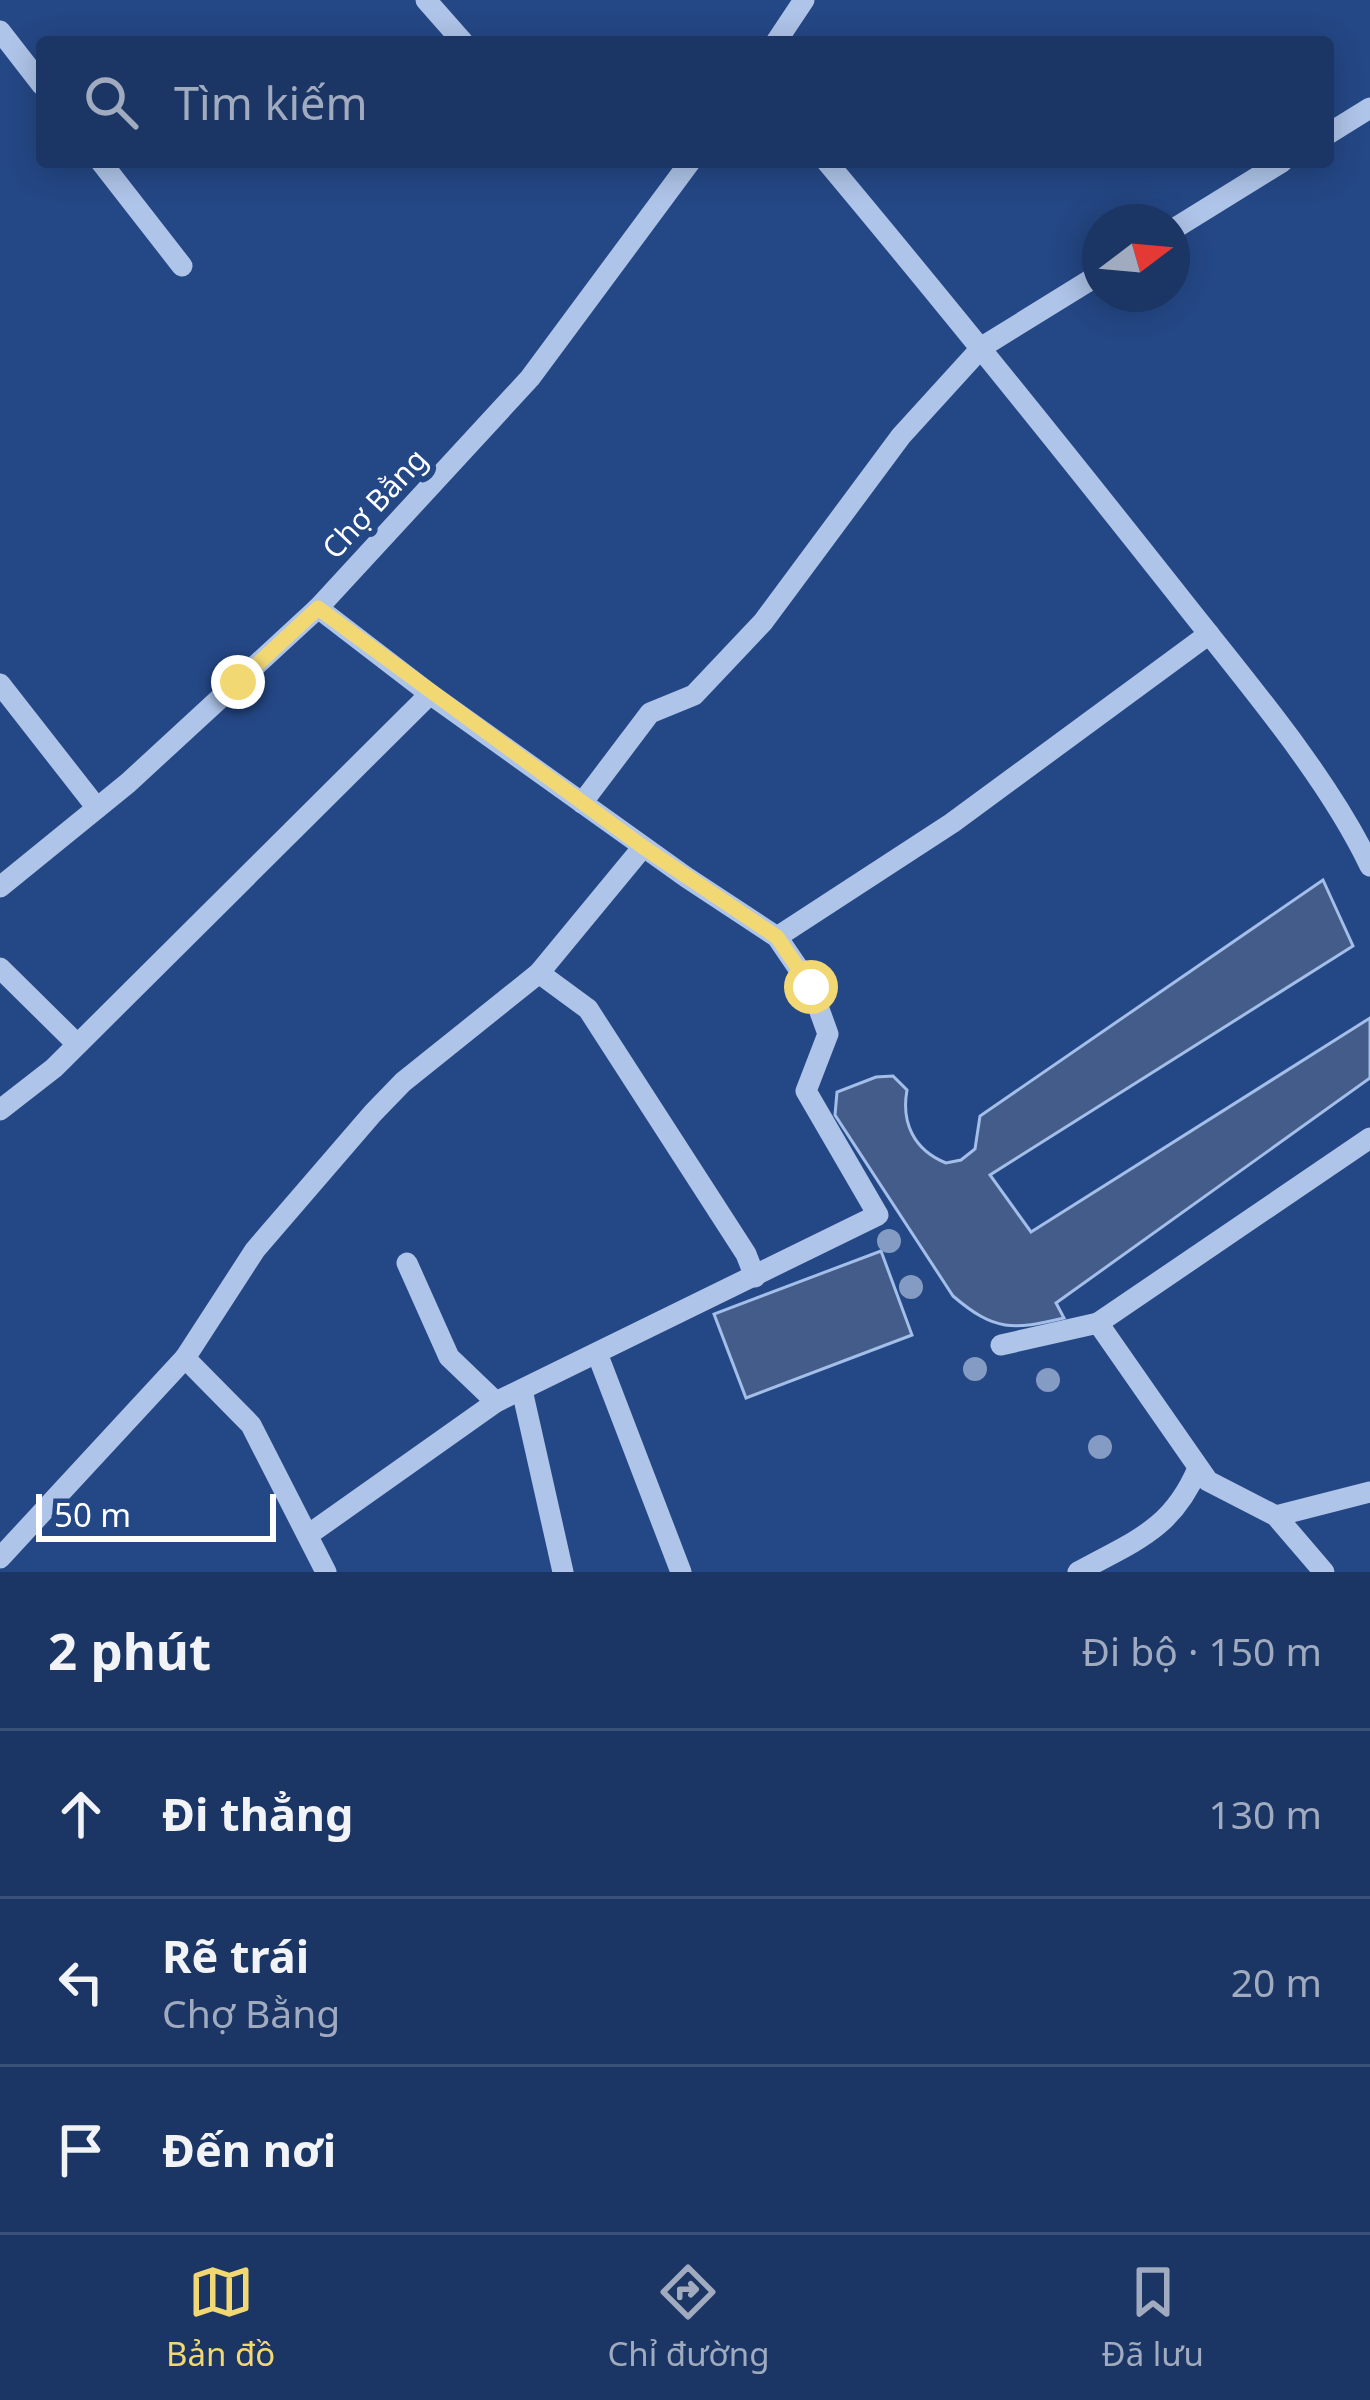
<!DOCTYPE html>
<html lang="vi">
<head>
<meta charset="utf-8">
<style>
  body { margin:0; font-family:"Noto Sans",sans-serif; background:#243d6a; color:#f1f3f6 }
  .compass { position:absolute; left:1082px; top:204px; width:108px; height:108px; border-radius:50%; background:#1b3564; box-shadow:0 6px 30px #0003; rotate:74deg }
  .scale { position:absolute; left:36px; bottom:30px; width:240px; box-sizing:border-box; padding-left:12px; border:6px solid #fff; border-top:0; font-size:33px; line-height:42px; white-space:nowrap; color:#fff; -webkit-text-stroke:9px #244785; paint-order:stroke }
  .stop { position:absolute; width:36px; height:36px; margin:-27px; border:9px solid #f2d872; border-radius:50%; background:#fff }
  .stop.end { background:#f2d872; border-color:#fff; box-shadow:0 3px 12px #0008 }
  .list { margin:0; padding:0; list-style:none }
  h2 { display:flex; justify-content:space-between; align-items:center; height:156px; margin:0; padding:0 48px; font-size:51px }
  h2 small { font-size:39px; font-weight:400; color:#a0abbf }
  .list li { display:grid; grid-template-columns:78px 1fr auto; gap:36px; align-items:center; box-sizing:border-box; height:168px; padding:0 48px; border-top:3px solid #395078 }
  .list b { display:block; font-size:45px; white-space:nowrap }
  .list p { margin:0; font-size:39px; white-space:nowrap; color:#a0abbf }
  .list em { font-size:39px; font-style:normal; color:#a0abbf }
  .icon { flex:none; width:66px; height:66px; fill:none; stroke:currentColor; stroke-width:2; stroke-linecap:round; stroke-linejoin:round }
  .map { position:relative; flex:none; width:1370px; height:1572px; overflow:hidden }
  .search { position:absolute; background:#1b3564; box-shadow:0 6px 30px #0003; left:36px; right:36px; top:36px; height:132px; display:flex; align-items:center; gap:30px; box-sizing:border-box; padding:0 42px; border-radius:12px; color:#a0abbf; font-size:45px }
  .sheet { height:660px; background:#1b3564 }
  nav { display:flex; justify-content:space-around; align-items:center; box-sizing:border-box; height:168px; border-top:3px solid #395078; background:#1b3564; font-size:33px; color:#a0abbf }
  nav a { display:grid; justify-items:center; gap:6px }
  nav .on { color:#f2d872 }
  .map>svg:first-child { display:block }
</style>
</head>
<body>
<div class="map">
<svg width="1370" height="1572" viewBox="0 0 1370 1572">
  <rect width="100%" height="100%" fill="#244785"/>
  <g fill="#435c89" stroke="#a3bee9" stroke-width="3">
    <path d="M1323,880L1353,946L990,1175L1031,1232L1370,1018V1078L1056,1303L1064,1318C1013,1330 995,1332 953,1296L835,1115L837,1092L876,1077L893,1076L907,1090C901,1123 914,1150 946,1163L961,1160L975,1149L980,1116Z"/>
    <polygon points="881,1251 912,1335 746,1398 714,1314"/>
  </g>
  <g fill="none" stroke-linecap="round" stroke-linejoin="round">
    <g stroke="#aec4e8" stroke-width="21">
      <polyline points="426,0 463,42"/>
      <polyline points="0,31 42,85"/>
      <polyline points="776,42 804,0"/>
      <polyline points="1328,134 1370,108"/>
      <polyline points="101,162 182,266"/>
      <path d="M827,162C945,303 1060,446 1174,590C1238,672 1326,773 1370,866"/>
      <polyline points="1172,230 1282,162"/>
      <polyline points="318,608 430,694"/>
      <polyline points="0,684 97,808"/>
      <polyline points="582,803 650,713 694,695 763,622 901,436 982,347 1100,274"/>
      <polyline points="0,887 128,783 318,608 530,378 690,162"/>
      <polyline points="777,937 952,823 1209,634"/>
      <polyline points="0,968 77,1044"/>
      <polyline points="539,973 588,1009 746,1254 755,1277"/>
      <polyline points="0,1110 54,1068 430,694 686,877 777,937 811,987 828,1034 806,1091 878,1215 496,1402 308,1535"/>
      <polyline points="407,1263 449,1357 496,1402"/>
      <polyline points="1098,1323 1370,1138"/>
      <polyline points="1001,1345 1098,1323 1208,1481 1276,1516 1324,1572"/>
      <polyline points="597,1353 681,1572"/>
      <polyline points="522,1390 563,1572"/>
      <polyline points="1276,1516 1370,1492"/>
      <polyline points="0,1558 185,1358"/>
      <polyline points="326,1572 251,1425 185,1358 255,1250 373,1113 403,1082 539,973 643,847"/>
      <path d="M1078,1572C1134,1541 1172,1530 1198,1468"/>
    </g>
  </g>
  <g fill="#849bc3">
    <circle cx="889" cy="1241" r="12"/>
    <circle cx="911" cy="1287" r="12"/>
    <circle cx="975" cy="1369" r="12"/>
    <circle cx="1048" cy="1380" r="12"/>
    <circle cx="1100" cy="1447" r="12"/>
  </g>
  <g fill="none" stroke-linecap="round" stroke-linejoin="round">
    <polyline stroke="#f2d872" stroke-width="15" points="238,682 318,608 643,847 777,937 811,987"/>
  </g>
  <g text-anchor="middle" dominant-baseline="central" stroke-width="12" stroke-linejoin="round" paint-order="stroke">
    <g font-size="30" fill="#fff" stroke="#244785">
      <text transform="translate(374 503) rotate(-47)">Chợ Bằng</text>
    </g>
  </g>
</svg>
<svg class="compass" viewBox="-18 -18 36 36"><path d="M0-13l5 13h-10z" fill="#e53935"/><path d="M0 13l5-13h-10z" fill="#a0abbf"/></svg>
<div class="scale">50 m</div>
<div class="stop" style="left:811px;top:987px"></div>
<div class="stop end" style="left:238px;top:682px"></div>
<div class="search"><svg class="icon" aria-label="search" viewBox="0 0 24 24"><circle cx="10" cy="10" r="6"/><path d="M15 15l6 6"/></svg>Tìm kiếm</div>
</div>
<section class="sheet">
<h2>2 phút<small>Đi bộ · 150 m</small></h2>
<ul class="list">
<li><svg class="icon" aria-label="ahead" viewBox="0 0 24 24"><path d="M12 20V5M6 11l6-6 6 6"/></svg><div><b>Đi thẳng</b></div><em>130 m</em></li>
<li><svg class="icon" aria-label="left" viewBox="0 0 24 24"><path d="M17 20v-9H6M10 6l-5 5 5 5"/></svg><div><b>Rẽ trái</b><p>Chợ Bằng</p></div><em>20 m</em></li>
<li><svg class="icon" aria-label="arrive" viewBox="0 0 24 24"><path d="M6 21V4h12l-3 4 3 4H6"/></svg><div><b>Đến nơi</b></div></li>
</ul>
</section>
<nav>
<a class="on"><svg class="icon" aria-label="map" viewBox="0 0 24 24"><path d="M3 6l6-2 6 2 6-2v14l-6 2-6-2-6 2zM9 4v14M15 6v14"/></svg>Bản đồ</a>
<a><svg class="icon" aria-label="directions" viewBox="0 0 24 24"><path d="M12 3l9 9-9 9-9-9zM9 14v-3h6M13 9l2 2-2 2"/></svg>Chỉ đường</a>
<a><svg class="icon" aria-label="saved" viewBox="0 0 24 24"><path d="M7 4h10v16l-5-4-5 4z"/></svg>Đã lưu</a>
</nav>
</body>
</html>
